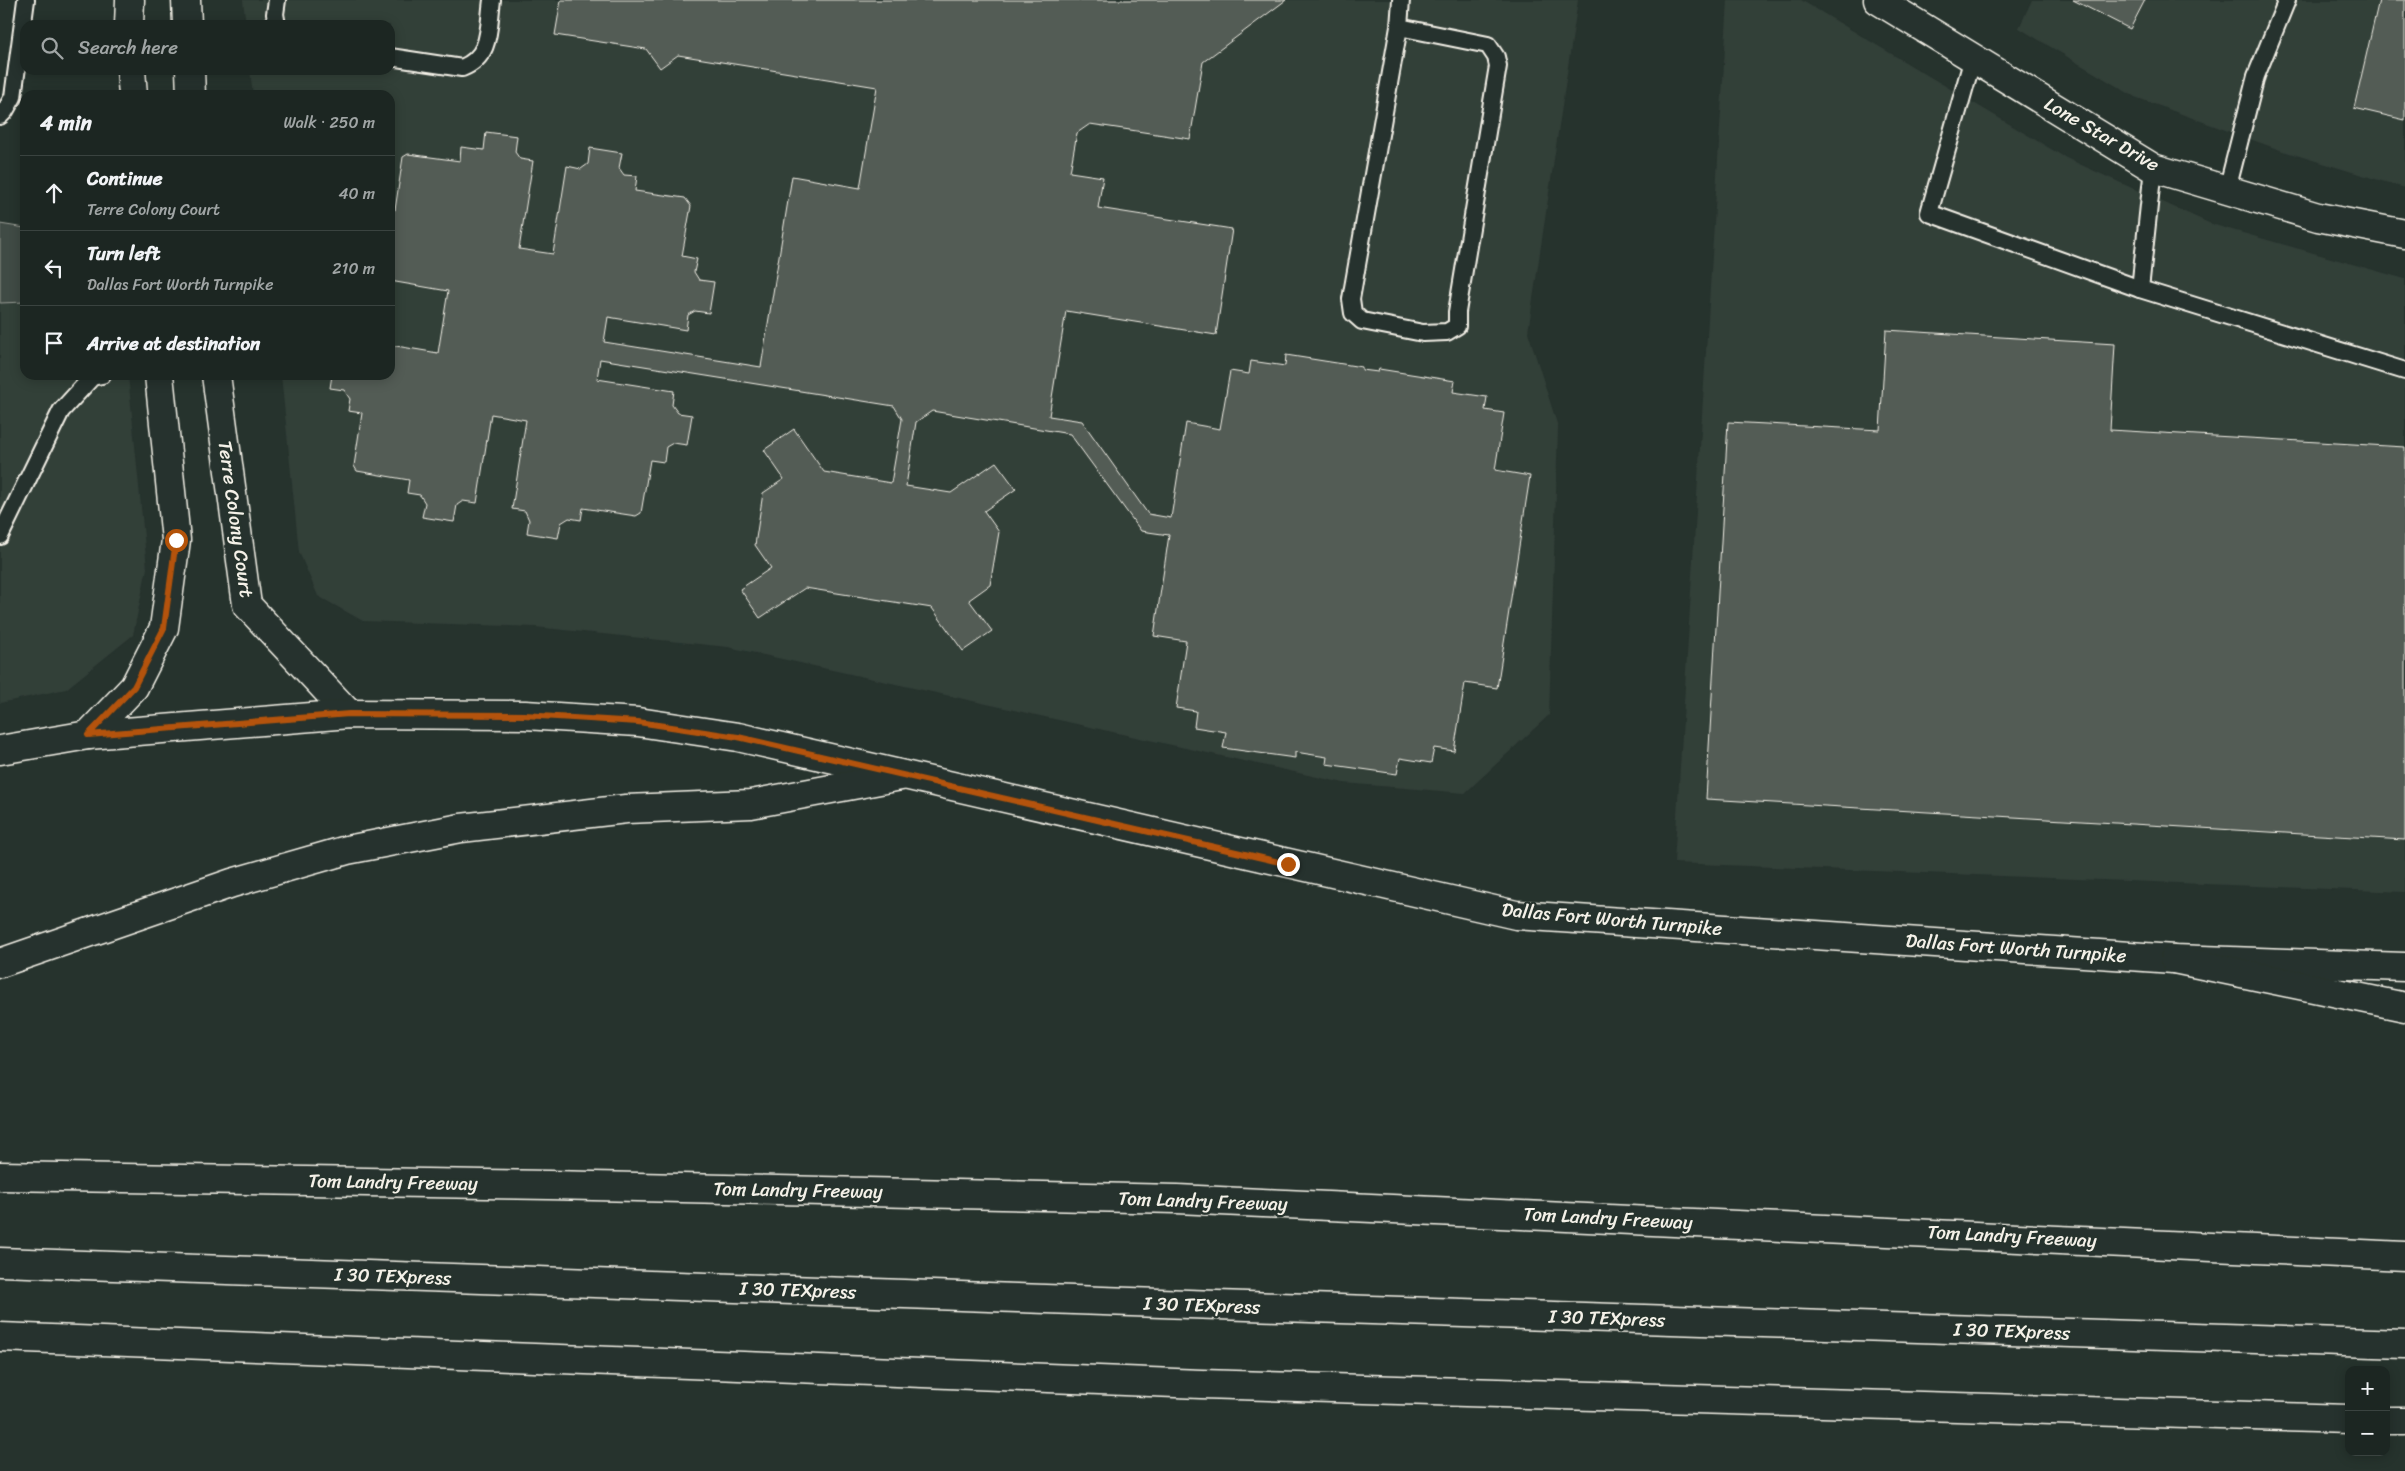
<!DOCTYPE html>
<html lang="en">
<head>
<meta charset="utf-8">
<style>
  body { margin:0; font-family:Sriracha,sans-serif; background:#29322f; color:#f1f3f6 }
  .controls { position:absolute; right:15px; bottom:15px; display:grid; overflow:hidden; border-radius:10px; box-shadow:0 2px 12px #0003 }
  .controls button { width:45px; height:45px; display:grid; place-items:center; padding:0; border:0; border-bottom:1px solid #3a4340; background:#1c2622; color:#f1f3f6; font:25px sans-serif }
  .stop { position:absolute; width:15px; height:15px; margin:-11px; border:4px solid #b45309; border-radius:50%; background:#fff }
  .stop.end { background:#b45309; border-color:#fff; box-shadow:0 1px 5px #0008 }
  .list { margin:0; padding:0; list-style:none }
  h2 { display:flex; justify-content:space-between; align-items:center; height:65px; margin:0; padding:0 20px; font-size:21px }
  h2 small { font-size:16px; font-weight:400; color:#a0a5a5 }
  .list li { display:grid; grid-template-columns:32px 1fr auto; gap:15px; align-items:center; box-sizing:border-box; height:75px; padding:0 20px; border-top:1px solid #3a4340 }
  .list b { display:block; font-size:19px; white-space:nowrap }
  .list p { margin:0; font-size:16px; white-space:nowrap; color:#a0a5a5 }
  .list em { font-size:16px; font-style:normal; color:#a0a5a5 }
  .icon { flex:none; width:28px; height:28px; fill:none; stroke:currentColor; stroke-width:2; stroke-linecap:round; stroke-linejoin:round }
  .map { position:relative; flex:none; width:2405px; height:1471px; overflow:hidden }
  .search { position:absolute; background:#1c2622; box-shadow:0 2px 12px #0003; left:20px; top:20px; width:375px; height:55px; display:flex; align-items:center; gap:12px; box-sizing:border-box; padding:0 18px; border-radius:15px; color:#a0a5a5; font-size:19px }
  .panel { position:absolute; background:#1c2622; box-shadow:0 2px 12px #0003; left:20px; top:90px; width:375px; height:290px; border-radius:15px }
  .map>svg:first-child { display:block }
</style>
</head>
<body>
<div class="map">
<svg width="2405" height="1471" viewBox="0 0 2405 1471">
  <rect width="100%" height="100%" fill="#26332d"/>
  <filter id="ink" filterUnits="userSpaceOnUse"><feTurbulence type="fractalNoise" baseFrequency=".02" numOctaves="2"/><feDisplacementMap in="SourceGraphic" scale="10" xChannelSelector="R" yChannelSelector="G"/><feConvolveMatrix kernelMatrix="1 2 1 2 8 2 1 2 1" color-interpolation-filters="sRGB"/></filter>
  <g filter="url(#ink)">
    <g fill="#333f39">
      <polygon points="243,0 1578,0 1528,332 1558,427 1549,715 1465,793 1344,783 728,647 535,627 363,621 318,596 299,552 281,375 390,375 390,95 253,95 250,70 390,70 390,25 246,25"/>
      <polygon points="1728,0 1801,0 2066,158 2211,224 2405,279 2405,892 1674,863"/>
      <polygon points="2032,0 2405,0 2405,188 2283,151 2135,97 2019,28"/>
      <polygon points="25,302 25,375 128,375 147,568 133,635 66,689 0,703 0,303"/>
    </g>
    <polygon fill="#414b45" stroke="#9a9e96" points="0,224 25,228 25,302 0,303"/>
    <g fill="#525c55" stroke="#f4f1e8">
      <polygon points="561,0 1286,0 1203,62 1190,139 1090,124 1077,133 1070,172 1103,177 1098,208 1232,229 1216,335 1066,311 1049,416 1082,421 1148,514 1171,518 1186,423 1220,429 1230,371 1249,374 1251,361 1285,366 1286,355 1362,367 1362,370 1378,372 1379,369 1455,381 1453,392 1487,397 1485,410 1504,413 1495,470 1530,476 1497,688 1465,683 1454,751 1434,748 1431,763 1400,758 1397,774 1326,764 1327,757 1295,752 1295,758 1223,748 1226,732 1194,727 1196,711 1176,708 1186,641 1154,636 1169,535 1141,531 1070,434 932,411 916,422 906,486 951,493 996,462 1016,489 984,511 999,532 990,585 969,600 992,631 963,651 932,608 805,588 760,618 740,589 771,568 755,545 763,493 784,479 764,450 794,429 824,472 891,483 902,419 894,406 600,359 597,379 674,391 672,405 678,413 692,415 687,445 673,443 666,447 664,462 650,460 641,513 636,516 583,508 581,520 569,518 561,523 558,538 527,533 529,520 525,511 512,509 526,420 491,414 477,503 463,501 457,505 454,522 422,517 425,503 420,495 407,493 409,480 357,471 354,466 362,413 348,411 350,399 344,390 330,388 332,375 390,375 390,345 438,353 448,291 390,281 390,209 395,210 403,157 408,154 460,161 461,147 484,150 486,132 517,136 515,152 520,159 533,161 519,249 553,254 567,166 581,169 588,164 590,148 622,153 619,168 624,175 637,176 635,191 685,198 691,206 682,256 697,259 694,272 699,280 714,282 709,313 695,311 688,315 686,330 608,317 604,342 761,367 792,176 860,188 877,87 678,55 660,68 646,49 555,35"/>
      <polygon points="2073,0 2145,0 2130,29"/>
      <polygon points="2379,0 2405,0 2405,120 2354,108"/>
      <polygon points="1886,330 2115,344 2110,430 2405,447 2405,840 1706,799 1728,422 1880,430"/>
    </g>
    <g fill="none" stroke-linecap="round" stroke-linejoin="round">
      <defs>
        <g id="lane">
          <polyline points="277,25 275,14 277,0"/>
          <polyline points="1399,27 1488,45 1496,57 1498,66 1457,312 1457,326 1447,332 1423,333 1362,321 1353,313 1351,299 1399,27 1401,0"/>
          <path d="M390,57L462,68C492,56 488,28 492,0"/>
          <polyline points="1973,58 1929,213 2140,289"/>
          <polyline points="0,116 5,111 13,97 26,0"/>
          <polyline points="2153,168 2140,289 2405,371"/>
          <polyline points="2227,190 2256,76 2287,0"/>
          <polyline points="0,536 61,411 92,377 102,375"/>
        </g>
        <g id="street">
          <polyline points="186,0 187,25"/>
          <polyline points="1878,0 2153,168 2318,217 2405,234"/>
          <polyline points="129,25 130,0"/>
          <polyline points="131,70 133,95"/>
          <polyline points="190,70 191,95"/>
          <polyline points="216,375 247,605 349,714"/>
          <polyline points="88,735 134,687 164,628 176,540 159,375"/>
        </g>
        <polyline id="secondary" points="0,750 88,735 349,714 525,715 638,722 738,737 1516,915 2174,959 2405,967"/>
        <g id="highway">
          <polyline points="2174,959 2405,1007"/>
          <polyline points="0,963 232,883 347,850 461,828 626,809 751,804 901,776"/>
          <polyline points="0,1176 549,1185 1177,1199 2405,1256"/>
          <polyline points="0,1262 1217,1305 2405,1344"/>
          <polyline points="0,1337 1201,1384 2349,1419"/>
          <polyline points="2386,1421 2405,1421"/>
        </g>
      </defs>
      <use href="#lane" stroke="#f4f1e8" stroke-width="20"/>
      <use href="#street" stroke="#f4f1e8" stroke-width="31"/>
      <use href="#secondary" stroke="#f4f1e8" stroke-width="31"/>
      <use href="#highway" stroke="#f4f1e8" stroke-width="31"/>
      <use href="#lane" stroke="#26332d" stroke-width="16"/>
      <use href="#street" stroke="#26332d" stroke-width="28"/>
      <use href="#secondary" stroke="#26332d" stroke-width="28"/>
      <use href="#highway" stroke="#26332d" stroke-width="28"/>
    </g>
  </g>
  <g fill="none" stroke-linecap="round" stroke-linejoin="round" filter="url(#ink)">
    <polyline stroke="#b45309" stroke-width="6" points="176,540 164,628 134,687 88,735 349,714 524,715 638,722 738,737 1288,864"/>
  </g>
  <g text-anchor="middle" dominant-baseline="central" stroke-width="4.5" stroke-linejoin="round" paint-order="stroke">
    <g font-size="19" fill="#f4f1e8" stroke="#26332d">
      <text transform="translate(2102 134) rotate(30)">Lone Star Drive</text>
      <text transform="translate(236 519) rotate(82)">Terre Colony Court</text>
      <text transform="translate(1612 919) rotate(5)">Dallas Fort Worth Turnpike</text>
      <text transform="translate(2016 948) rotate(4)">Dallas Fort Worth Turnpike</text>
      <text transform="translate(393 1182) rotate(1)">Tom Landry Freeway</text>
      <text transform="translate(798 1190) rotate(1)">Tom Landry Freeway</text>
      <text transform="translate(1203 1201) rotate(2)">Tom Landry Freeway</text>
      <text transform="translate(1608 1218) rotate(3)">Tom Landry Freeway</text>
      <text transform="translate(2012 1236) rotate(3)">Tom Landry Freeway</text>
      <text transform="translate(393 1276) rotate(2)">I 30 TEXpress</text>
      <text transform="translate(798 1290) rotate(2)">I 30 TEXpress</text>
      <text transform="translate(1202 1305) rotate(2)">I 30 TEXpress</text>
      <text transform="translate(1607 1318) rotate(2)">I 30 TEXpress</text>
      <text transform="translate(2012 1331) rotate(2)">I 30 TEXpress</text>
    </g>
  </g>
</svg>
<div class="controls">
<button>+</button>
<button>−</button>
</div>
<div class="stop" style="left:176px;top:540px"></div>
<div class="stop end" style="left:1288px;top:864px"></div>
<div class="search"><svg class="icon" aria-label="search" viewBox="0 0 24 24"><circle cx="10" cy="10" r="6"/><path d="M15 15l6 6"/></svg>Search here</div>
<section class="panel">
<h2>4 min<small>Walk · 250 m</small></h2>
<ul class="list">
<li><svg class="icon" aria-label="ahead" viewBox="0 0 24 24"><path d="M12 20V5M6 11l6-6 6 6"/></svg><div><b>Continue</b><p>Terre Colony Court</p></div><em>40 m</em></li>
<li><svg class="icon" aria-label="left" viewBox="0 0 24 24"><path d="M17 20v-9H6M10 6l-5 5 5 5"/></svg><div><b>Turn left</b><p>Dallas Fort Worth Turnpike</p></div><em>210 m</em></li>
<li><svg class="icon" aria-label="arrive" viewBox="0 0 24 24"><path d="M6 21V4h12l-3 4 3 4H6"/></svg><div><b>Arrive at destination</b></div></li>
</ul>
</section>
</div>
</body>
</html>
